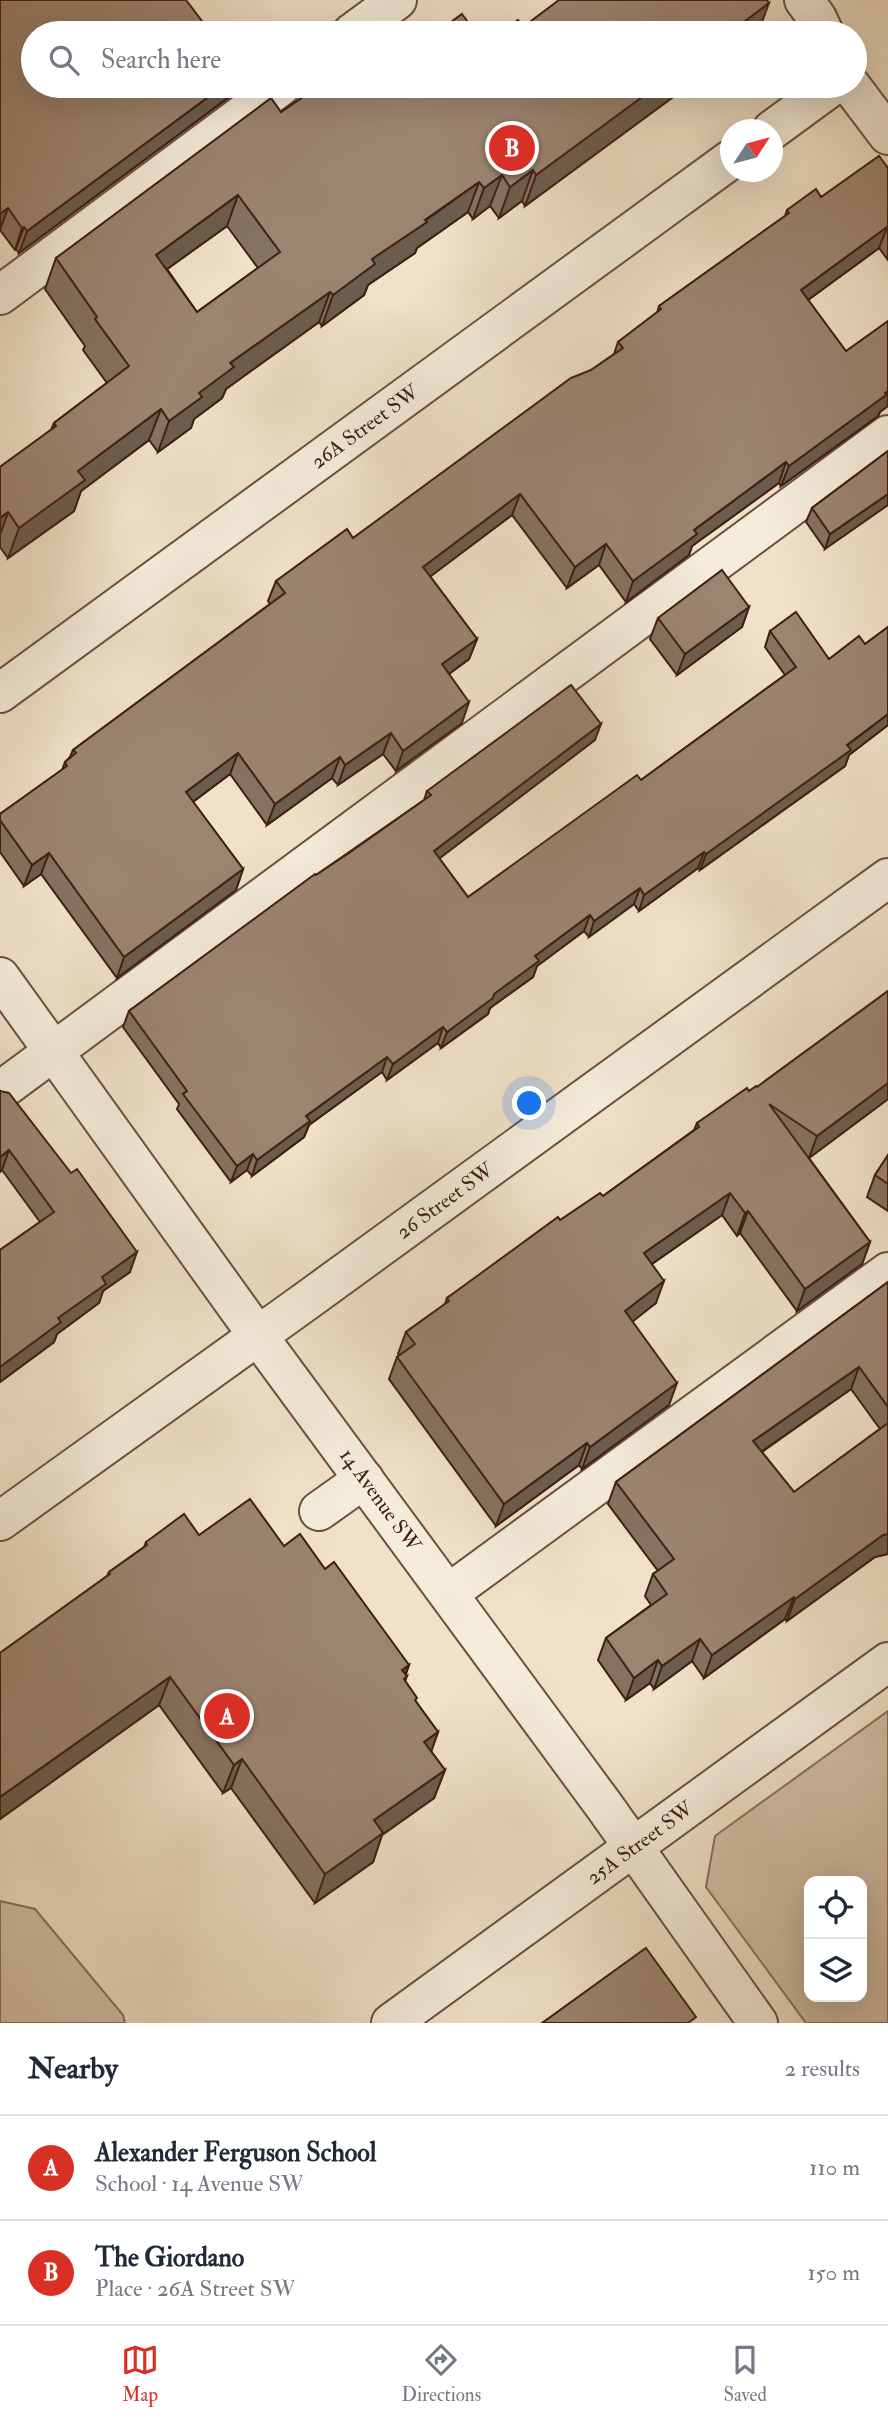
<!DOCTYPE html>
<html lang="en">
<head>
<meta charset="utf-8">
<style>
  body { margin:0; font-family:"IM FELL Double Pica",serif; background:#f6f6f7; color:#1f2937 }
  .controls { position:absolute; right:21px; bottom:21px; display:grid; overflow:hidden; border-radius:14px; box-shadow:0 7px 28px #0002 }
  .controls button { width:63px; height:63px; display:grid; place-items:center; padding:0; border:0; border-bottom:2px solid #e0e1e3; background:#fff; color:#1f2937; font:35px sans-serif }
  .compass { position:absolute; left:720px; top:119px; width:63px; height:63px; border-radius:50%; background:#fff; box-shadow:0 7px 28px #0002; rotate:54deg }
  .you { position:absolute; left:530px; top:1104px; width:24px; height:24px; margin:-18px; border:5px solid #fff; border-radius:50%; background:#1a73e8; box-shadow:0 0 0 10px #1a73e833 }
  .badge { display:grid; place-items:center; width:46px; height:46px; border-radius:50%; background:#d93025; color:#fff; font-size:23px; font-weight:700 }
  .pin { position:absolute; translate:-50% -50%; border:4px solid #fff; box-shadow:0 2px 7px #0006 }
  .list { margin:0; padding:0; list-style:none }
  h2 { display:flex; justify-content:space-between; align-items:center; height:91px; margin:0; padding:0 28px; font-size:30px }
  h2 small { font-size:23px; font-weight:400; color:#747a83 }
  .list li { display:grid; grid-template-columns:46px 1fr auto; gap:21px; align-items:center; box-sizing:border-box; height:105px; padding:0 28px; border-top:2px solid #e0e1e3 }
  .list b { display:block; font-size:26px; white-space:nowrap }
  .list p { margin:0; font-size:23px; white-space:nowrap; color:#747a83 }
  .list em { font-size:23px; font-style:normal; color:#747a83 }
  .icon { flex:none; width:38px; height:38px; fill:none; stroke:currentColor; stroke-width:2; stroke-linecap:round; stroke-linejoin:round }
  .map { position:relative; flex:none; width:888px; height:2023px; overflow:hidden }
  .search { position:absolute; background:#fff; box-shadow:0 7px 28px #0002; left:21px; right:21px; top:21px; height:77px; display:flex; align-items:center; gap:18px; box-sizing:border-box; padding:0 24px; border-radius:38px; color:#747a83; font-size:26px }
  .sheet { height:301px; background:#fff }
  nav { display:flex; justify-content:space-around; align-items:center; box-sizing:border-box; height:98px; border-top:2px solid #e0e1e3; background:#fff; font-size:19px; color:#747a83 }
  nav a { display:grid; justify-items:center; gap:4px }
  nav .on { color:#d93025 }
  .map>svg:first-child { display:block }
</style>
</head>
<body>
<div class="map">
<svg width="888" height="2023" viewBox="0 0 888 2023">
  <rect width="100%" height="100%" fill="#f0e1c8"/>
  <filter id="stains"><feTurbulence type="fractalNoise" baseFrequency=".00286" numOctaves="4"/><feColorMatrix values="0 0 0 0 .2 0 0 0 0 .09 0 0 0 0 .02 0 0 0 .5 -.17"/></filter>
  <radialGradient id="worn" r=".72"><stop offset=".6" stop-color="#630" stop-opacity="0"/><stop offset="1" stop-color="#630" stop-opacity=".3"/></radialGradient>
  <g fill="#d2c0a9" stroke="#88705c" stroke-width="2" fill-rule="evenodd">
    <path d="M888,1711V2023H806L706,1887L715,1836ZM809,1881H862V1997H809Z"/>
    <polygon points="0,1901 35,1909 123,2015 125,2023 0,2023"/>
  </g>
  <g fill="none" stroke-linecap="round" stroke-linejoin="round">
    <defs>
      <g id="minor">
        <polyline points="804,0 817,18 824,33"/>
        <polyline points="352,33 397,0"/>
        <polyline points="851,86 888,135"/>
        <polyline points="772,130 832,86"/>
        <polyline points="0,295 281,86"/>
        <polyline points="0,693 730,160"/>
        <polyline points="0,977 258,1336 605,1807 758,2023"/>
        <polyline points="0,1091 888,435"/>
        <polyline points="319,1511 364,1479"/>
        <polyline points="0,1521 309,1299 888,878"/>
        <polyline points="449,1593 888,1272"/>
        <polyline points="391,2023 888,1662"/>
      </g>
    </defs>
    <use href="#minor" stroke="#6b503e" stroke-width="42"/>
    <use href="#minor" stroke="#f5ecdb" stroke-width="38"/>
  </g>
  <g fill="#857260" stroke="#3f2010" stroke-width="2" fill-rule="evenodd">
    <polygon points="33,86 236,86 233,94 19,253 16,249 15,250 0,230"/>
    <path d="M319,86H688L525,206L522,201L499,218L490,206L473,219L468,212L417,248L415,253L368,285L364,295L322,326L319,322L226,389L222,398L194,419L191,428L158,452L149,440L81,491L74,511L8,558L0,547V467L51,430L54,423L107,383L83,350L85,346L45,289L56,258L281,112ZM227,226L258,268L197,312L167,269Z"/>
    <polygon points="888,168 888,260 879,248 808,300 880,412 878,416 781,486 779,483 692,546 689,555 626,602 599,565 567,588 512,515 430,576 477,639 469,659 449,674 462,723 396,771 383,754 338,785 332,778 267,825 230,774 193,802 243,869 236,890 117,978 41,874 24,886 0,852 0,814 62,770 65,762 70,757 73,750 270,604 268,601 276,581 353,538 591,370 614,354 618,342 657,313 659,306 785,216 787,210 821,197"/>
    <polygon points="888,451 825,549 806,522 812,508"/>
    <polygon points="749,607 742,627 677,675 650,639 658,618"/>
    <polygon points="888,627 888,725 849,755 845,766 700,870 698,868 639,911 634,904 589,937 584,931 537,966 533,977 490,1008 488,1014 441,1048 438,1043 387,1080 382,1072 309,1125 304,1137 252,1176 247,1170 231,1182 177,1109 179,1104 123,1027 129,1011 316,875 424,800 427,791 595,740 439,858 468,897 641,780 785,675 765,647 770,631 829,659 865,644"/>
    <polygon points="888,991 888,1099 809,1158 870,1242 862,1264 797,1311 740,1233 737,1236 722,1215 652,1264 656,1303 632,1321 669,1405 582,1469 579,1465 496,1526 389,1379 397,1357 399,1356 398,1354 406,1332 445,1304 447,1298 560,1220 603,1196 694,1130 697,1123 757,1087"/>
    <polygon points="0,1091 130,1272 103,1291 99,1303 57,1334 54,1342 0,1382 0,1250 40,1222 2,1170"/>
    <polygon points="888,1155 888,1211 867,1197 875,1175"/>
    <path d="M888,1282V1554L875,1557L787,1621L785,1619L704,1678L692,1661L654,1689L650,1683L626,1700L598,1660L606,1638L651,1605L645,1596L653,1574L658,1571L608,1504L616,1482ZM851,1389L880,1429L794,1492L762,1452Z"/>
    <polygon points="199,1535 284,1546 325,1569 409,1665 406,1674 405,1681 416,1702 438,1732 431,1751 445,1770 434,1798 382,1835 373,1862 315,1903 231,1788 223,1793 159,1705 0,1819 0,1653 107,1576 109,1572 144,1547 146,1542"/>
  </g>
  <g fill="#6c5c4e" stroke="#3f2010" stroke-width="2">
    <polygon points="769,3 758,33 729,33"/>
    <polygon points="223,86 236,86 233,94 19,253 27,231"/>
    <polygon points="657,86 688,86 525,206 536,175"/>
    <polygon points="533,170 522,201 499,218 510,187"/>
    <polygon points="502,175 490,206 473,219 484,188"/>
    <polygon points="479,182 468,212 417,248 415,253 368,285 364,295 322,326 333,295 372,259"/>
    <polygon points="238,195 227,226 145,285 156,255"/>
    <polygon points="8,208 0,230 0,214"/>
    <polygon points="24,227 16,249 15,250 22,228"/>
    <polygon points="887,227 879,248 793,311 801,290"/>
    <polygon points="330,292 319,322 226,389 222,398 194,419 191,428 158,452 169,421 230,363"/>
    <polygon points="888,391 888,406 880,412 878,416 781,486 789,466"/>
    <polygon points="161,409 149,440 81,491 74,511 8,558 19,528 78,471"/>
    <polygon points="786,462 779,483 692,546 689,555 626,602 633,581 694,530"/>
    <polygon points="520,494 512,515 415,588 423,567"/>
    <polygon points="888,494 888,505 825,549 830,534"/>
    <polygon points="8,512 0,535 0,518"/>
    <polygon points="606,544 599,565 567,588 575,567"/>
    <polygon points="749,607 742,627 677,675 685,654"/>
    <polygon points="477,639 469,659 434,685 442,664"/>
    <polygon points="469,702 462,723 396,771 403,751"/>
    <polygon points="888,714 888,725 849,755 845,766 700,870 706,854"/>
    <polygon points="601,724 595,740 428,867 434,851"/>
    <polygon points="391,733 383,754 338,785 345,765"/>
    <polygon points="238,753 230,774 178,813 186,792"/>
    <polygon points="340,757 332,778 267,825 275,804"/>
    <polygon points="704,852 698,868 639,911 644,895"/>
    <polygon points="49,853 41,874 24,886 32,865"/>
    <polygon points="243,869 236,890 117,978 124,957"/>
    <polygon points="640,888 634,904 589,937 594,921"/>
    <polygon points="590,915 584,931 537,966 533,977 490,1008 488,1014 441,1048 447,1032 494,994 535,956"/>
    <polygon points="443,1027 438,1043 387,1080 393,1064"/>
    <polygon points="387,1057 382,1072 309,1125 304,1137 252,1176 257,1160 306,1116"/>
    <polygon points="888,1083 888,1099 809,1158 817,1136"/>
    <polygon points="9,1150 2,1170 0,1172 0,1157"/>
    <polygon points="253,1154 247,1170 231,1182 237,1166"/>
    <polygon points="730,1193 722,1215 636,1275 644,1253"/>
    <polygon points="748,1211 740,1233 737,1236 745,1213"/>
    <polygon points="870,1242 862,1264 797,1311 805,1289"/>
    <polygon points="137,1252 130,1272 103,1291 99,1303 57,1334 54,1342 0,1382 0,1367 102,1277"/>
    <polygon points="664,1281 656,1303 617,1334 625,1311"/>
    <polygon points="859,1367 851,1389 745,1463 753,1441"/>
    <polygon points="677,1383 669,1405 582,1469 590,1447"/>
    <polygon points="587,1443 579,1465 496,1526 504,1504"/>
    <polygon points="888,1534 888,1554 875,1557 787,1621 795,1599 883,1535"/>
    <polygon points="794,1597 785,1619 704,1678 712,1655"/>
    <polygon points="700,1639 692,1661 654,1689 662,1666"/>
    <polygon points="658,1660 650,1683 626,1700 634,1678"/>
    <polygon points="409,1665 404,1678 407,1676 396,1705 402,1670"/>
    <polygon points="170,1677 159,1705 0,1819 0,1797"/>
    <polygon points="438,1732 428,1761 424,1742"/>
    <polygon points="242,1759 231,1788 223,1793 234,1765"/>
    <polygon points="445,1770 434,1798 382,1835 373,1862 315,1903 325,1874 374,1820"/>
  </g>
  <g fill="#9b8470" stroke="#3f2010" stroke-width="2" fill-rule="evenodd">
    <polygon points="0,0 186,0 211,33 33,33 33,86 223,86 27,231 24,227 22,228 8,208 0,214"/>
    <polygon points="559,0 767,0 769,3 729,33 501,33 518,20 523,27"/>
    <polygon points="462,14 476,33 436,33"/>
    <path d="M319,86H657L536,175L533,170L510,187L502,175L484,188L479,182L425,220L427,222L372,259L375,264L333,295L330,292L230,363L234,367L199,393L202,397L169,421L161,409L78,471L85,480L19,528L8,512L0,518V467L56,426L54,423L129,366L95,319L97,317L56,258L271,98L281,112ZM238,195L280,252L197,312L156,255Z"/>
    <polygon points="879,156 888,168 888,229 887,227 801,290 846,351 888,321 888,391 885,393 886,395 789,466 786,462 694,530 697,534 633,581 606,544 575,567 520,494 423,567 477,639 442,664 469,702 403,751 391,733 345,765 340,757 275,804 238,753 186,792 243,869 124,957 49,853 32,865 0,820 0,814 67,766 65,762 76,753 73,750 285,593 276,581 347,529 353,538 571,378 591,370 623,348 618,342 661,309 659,306 789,213 787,210 816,189 821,197"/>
    <polygon points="888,451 888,494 830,534 812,508"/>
    <polygon points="722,570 749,607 685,654 658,618"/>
    <polygon points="796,612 829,659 859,636 865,644 888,627 888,714 847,745 851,750 706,854 704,852 644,895 640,888 594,921 590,915 535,956 539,961 494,994 493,998 447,1032 443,1027 393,1064 387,1057 306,1116 310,1121 257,1160 253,1154 237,1166 183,1094 187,1091 129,1011 315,874 316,875 349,853 431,795 427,791 571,685 601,724 434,851 468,897 637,775 641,780 796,667 770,631"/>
    <polygon points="888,991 888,1083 817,1136 769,1104 870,1242 805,1289 748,1211 745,1213 730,1193 644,1253 664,1281 625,1311 677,1383 590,1447 587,1443 504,1504 397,1357 415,1344 406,1332 449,1301 447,1298 558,1217 560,1220 600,1193 603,1196 699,1127 697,1123 747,1088 749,1091 756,1086 757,1087"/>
    <polygon points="0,1091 9,1093 71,1173 77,1169 137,1252 102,1277 106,1284 58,1318 61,1322 0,1367 0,1250 54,1212 9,1150 0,1157"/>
    <polygon points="888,1155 888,1184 875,1175"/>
    <polygon points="888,1282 888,1407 859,1367 753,1441 794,1492 888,1423 888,1534 883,1535 795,1599 794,1597 712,1655 700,1639 662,1666 658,1660 634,1678 606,1638 667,1594 653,1574 674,1559 616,1482"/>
    <polygon points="250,1499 284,1546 300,1534 325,1569 334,1562 409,1665 402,1670 407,1676 404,1679 417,1698 415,1700 438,1732 424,1742 445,1770 374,1820 383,1833 325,1874 242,1759 234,1765 170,1677 0,1797 0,1653 110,1574 109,1572 147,1545 146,1542 184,1514 199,1535"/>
    <polygon points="646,1948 696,2017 688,2023 542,2023"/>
  </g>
  <g text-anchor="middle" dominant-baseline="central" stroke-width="7" stroke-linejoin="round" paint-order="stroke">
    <g font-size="21" fill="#3f2010" stroke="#f5ecdb">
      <text transform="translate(365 427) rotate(-36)">26A Street SW</text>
      <text transform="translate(445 1201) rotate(-36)">26 Street SW</text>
      <text transform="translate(380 1500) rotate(54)">14 Avenue SW</text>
      <text transform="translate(640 1843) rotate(-36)">25A Street SW</text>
    </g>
  </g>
  <rect width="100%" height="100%" filter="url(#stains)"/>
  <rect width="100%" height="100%" fill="url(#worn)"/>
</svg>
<div class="controls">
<button><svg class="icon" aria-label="locate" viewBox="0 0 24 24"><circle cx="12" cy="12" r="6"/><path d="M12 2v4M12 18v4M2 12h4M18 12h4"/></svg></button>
<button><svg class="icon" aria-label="layers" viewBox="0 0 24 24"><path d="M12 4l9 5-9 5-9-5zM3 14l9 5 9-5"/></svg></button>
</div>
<svg class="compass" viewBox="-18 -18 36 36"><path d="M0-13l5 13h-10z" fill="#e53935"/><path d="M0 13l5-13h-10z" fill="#747a83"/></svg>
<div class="you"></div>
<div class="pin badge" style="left:227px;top:1716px">A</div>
<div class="pin badge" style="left:512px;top:148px">B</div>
<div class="search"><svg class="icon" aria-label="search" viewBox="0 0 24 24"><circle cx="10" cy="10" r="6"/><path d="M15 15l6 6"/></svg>Search here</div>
</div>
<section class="sheet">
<h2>Nearby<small>2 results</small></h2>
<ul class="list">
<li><span class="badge">A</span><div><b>Alexander Ferguson School</b><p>School · 14 Avenue SW</p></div><em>110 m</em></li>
<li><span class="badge">B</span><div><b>The Giordano</b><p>Place · 26A Street SW</p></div><em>150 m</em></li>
</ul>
</section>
<nav>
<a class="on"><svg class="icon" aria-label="map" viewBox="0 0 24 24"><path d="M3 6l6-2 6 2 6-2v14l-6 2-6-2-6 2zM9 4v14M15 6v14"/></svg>Map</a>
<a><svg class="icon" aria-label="directions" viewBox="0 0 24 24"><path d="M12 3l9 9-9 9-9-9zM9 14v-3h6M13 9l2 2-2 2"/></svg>Directions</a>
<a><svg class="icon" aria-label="saved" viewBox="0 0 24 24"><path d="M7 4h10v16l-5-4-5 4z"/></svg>Saved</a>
</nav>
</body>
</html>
